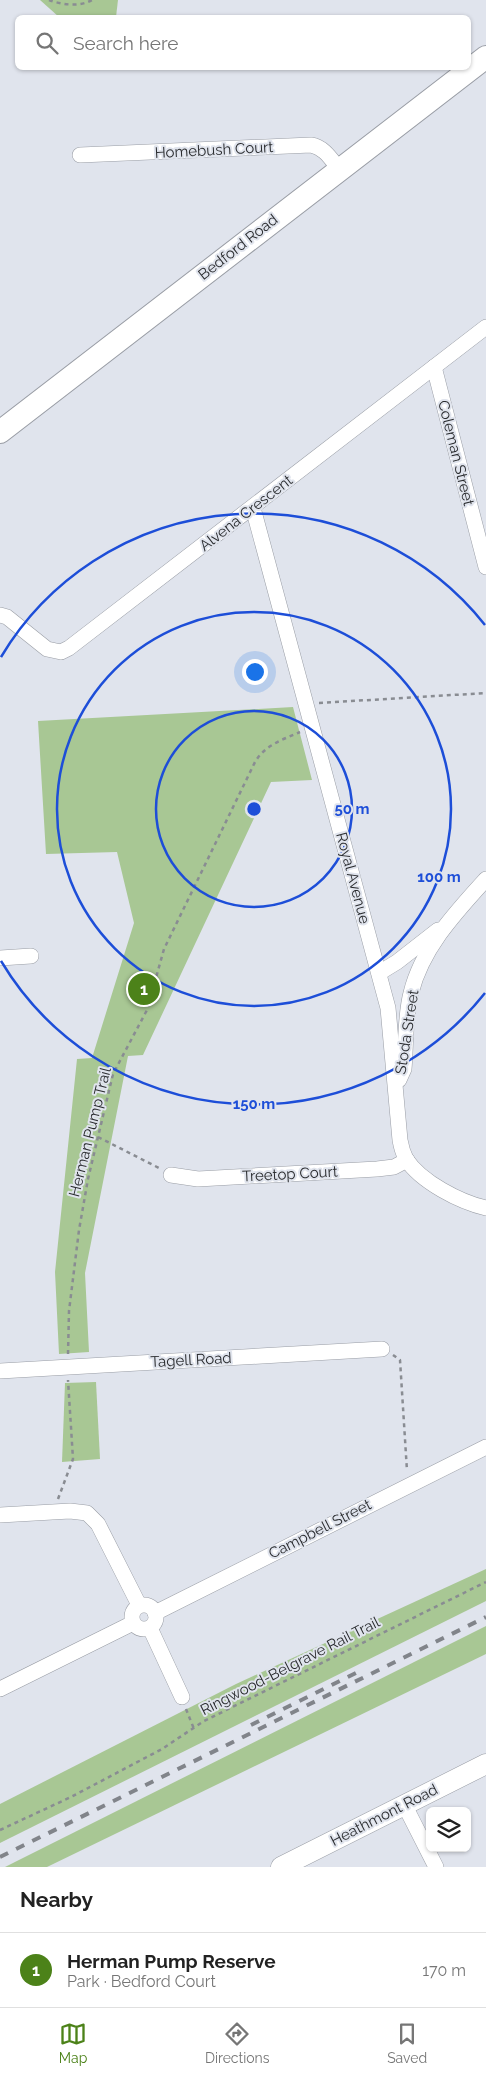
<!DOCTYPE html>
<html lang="en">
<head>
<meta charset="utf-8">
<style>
  body { margin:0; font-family:Raleway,sans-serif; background:#f2f2f2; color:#222 }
  .controls { position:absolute; right:15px; bottom:15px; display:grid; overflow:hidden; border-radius:8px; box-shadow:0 1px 4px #0004 }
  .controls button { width:45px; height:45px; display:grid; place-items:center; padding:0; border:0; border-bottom:1px solid #e0e0e0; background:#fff; color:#222; font:25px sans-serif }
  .you { position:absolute; left:254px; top:671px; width:18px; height:18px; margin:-12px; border:4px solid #fff; border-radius:50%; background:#1a73e8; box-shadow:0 0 0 8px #1a73e833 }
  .badge { display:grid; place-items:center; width:32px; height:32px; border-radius:50%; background:#4c8219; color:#fff; font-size:16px; font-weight:700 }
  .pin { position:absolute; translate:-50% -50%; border:2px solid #fff; box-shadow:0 1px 5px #0006 }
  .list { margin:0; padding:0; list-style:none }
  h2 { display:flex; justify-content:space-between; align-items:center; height:65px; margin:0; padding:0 20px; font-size:21px }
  h2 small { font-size:16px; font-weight:400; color:#767676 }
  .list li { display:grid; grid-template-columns:32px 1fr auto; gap:15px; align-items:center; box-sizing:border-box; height:75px; padding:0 20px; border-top:1px solid #e0e0e0 }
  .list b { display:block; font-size:19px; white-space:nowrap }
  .list p { margin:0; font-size:16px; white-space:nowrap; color:#767676 }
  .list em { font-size:16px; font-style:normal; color:#767676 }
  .icon { flex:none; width:28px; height:28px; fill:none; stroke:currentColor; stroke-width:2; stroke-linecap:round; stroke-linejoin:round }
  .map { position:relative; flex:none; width:486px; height:1867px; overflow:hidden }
  .search { position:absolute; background:#fff; box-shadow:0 1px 4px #0004; left:15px; right:15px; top:15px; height:55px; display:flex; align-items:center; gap:12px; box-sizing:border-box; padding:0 18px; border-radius:8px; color:#767676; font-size:19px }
  .sheet { height:140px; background:#fff }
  nav { display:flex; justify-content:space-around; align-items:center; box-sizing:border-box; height:70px; border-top:1px solid #e0e0e0; background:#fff; font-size:14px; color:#767676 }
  nav a { display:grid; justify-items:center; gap:2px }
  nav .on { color:#4c8219 }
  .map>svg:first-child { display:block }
</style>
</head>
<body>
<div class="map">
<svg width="486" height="1867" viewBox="0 0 486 1867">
  <rect width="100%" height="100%" fill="#e0e4ed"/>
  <g fill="#a8c794">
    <polygon points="40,0 118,0 116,17 59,17"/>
    <polygon points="293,707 312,780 271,782 143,1055 128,1056 85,1273 89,1352 59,1354 55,1272 77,1059 92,1058 134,923 117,852 46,854 38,721"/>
    <polygon points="96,1382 100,1459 62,1462 65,1383"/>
    <polygon points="486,1569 486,1601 0,1843 0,1804 236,1684"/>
    <polygon points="486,1626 486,1654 47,1867 5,1867"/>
  </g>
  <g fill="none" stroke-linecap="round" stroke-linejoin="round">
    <defs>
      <g id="minor">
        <path d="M80,155L311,145C324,147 331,159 339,169"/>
        <polyline points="434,367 486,567"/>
        <path d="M253,508L388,1008L400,1140C401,1146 403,1153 406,1159C421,1182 460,1202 486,1208"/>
        <polyline points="0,615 7,617 47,649 61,652 69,648 486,327"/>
        <polyline points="0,958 31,956"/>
        <polyline points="379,973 397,962 438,930"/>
        <path d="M399,1080L404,1069C406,1047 405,1014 411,993C422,948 456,912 486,879"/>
        <polyline points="171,1175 198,1179 377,1169 394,1167 407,1160"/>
        <polyline points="0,1371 382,1349"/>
        <polyline points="0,1515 70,1511 87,1513 98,1524 139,1605"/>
        <circle cx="144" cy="1617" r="12"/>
        <polyline points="155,1613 486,1447"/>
        <polyline points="150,1628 182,1697"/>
        <polyline points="0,1689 133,1623"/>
        <polyline points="404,1804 436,1867"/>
      </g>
      <polyline id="tertiary" points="281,1867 486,1764"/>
      <polyline id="secondary" points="0,432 486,57"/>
    </defs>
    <use href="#minor" stroke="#999da5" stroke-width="16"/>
    <use href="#tertiary" stroke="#999da5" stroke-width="21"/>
    <use href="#secondary" stroke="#999da5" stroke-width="24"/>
    <g stroke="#898c92" stroke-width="2.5" stroke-dasharray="4 4" stroke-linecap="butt">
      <path d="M49,0C62,5 80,7 92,0"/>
      <polyline points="319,703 486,693"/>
      <polyline points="98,1137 159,1168"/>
      <path d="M68,1354L69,1311L79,1230L88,1179L113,1074L147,1010L164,949L255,762C265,745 282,740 300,732"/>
      <polyline points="393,1355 400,1360 407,1471"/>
      <polyline points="58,1499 73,1459 68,1380"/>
      <polyline points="186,1709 194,1729"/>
      <polyline points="0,1830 71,1797 162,1749 204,1721 486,1582"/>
    </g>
    <use href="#minor" stroke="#fff" stroke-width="15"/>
    <use href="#tertiary" stroke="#fff" stroke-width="20"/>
    <use href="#secondary" stroke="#fff" stroke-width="22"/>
    <g stroke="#81848a" stroke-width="4" stroke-dasharray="9 9" stroke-linecap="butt">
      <polyline points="251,1725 356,1673"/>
      <polyline points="0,1857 486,1617"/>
    </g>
  </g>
  <g fill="none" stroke="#1d4ed8" stroke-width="2.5">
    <circle cx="254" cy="809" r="98"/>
    <circle cx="254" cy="809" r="197"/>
    <path d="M485 993A295 295 0 0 1 1 961M1 657A295 295 0 0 1 485 625"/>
  </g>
  <g text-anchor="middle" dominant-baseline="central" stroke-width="4" stroke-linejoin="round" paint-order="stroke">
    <g font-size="15" fill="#292b2e" stroke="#e0e4ed">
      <text transform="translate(214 150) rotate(-3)">Homebush Court</text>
      <text transform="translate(238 247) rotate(-38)">Bedford Road</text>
      <text transform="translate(456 453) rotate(76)">Coleman Street</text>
      <text transform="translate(246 513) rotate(-38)">Alvena Crescent</text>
      <text transform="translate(353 878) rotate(75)">Royal Avenue</text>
      <text transform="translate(407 1032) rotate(-81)">Stoda Street</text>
      <text transform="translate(90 1132) rotate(-76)">Herman Pump Trail</text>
      <text transform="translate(290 1174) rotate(-3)">Treetop Court</text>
      <text transform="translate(191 1360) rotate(-3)">Tagell Road</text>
      <text transform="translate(320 1529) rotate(-27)">Campbell Street</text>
      <text transform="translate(290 1666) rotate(-27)">Ringwood-Belgrave Rail Trail</text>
      <text transform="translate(384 1815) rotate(-27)">Heathmont Road</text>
    </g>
  </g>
  <circle cx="254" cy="809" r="8" fill="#1d4ed8" stroke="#e0e4ed" stroke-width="2.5"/>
  <g font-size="15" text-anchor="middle" font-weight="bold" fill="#1d4ed8" stroke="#e0e4ed" stroke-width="4" stroke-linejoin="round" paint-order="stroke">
    <text x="352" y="814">50 m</text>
    <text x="439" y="882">100 m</text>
    <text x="254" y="1109">150 m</text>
  </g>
</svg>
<div class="controls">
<button><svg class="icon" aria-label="layers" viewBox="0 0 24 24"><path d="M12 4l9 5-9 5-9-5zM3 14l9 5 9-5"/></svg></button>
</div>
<div class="you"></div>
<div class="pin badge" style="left:144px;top:989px">1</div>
<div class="search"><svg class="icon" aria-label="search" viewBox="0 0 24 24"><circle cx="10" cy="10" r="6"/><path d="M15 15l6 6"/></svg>Search here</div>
</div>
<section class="sheet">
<h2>Nearby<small></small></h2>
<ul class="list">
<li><span class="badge">1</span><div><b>Herman Pump Reserve</b><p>Park · Bedford Court</p></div><em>170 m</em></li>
</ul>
</section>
<nav>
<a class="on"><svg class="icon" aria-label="map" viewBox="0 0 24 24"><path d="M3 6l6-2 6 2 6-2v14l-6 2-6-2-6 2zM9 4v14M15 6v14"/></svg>Map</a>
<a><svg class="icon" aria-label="directions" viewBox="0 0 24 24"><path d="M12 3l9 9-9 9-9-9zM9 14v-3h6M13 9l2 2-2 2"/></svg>Directions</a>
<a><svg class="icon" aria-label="saved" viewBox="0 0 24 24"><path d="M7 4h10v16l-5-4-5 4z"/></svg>Saved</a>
</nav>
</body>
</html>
